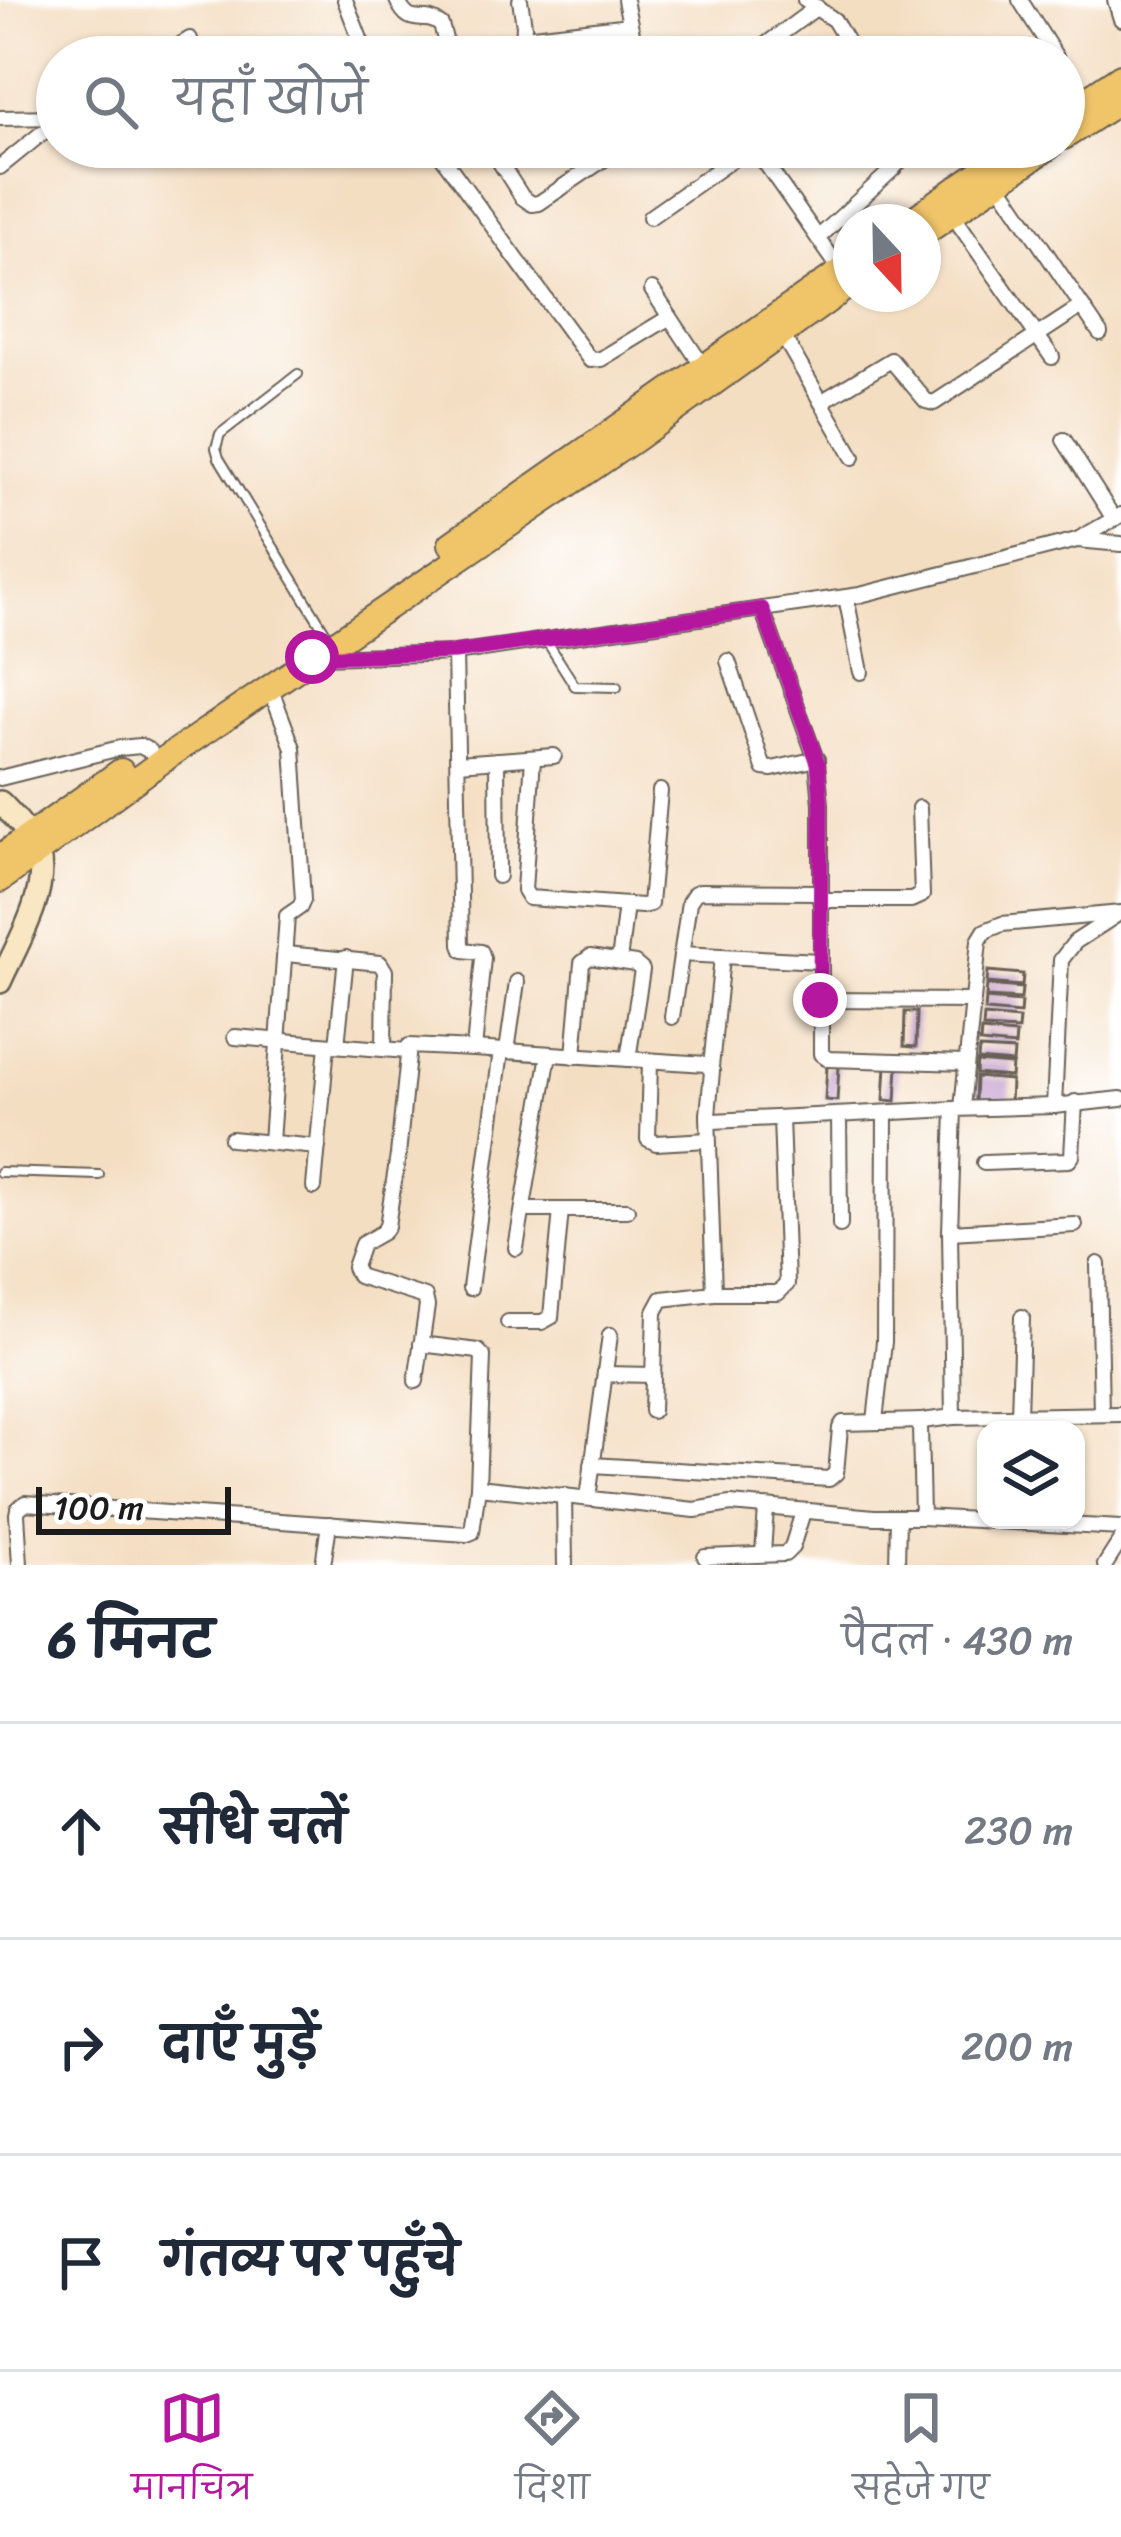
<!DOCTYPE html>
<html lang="hi">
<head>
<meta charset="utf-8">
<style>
  body { margin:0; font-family:Sriracha,"Playpen Sans Deva",sans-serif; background:#f6f6f7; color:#1f2937 }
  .controls { position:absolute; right:36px; bottom:36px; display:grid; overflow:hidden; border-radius:24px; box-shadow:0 3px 9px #0004 }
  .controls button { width:108px; height:108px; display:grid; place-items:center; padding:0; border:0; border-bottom:3px solid #e0e1e3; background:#fff; color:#1f2937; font:60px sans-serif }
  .compass { position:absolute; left:833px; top:204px; width:108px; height:108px; border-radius:50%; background:#fff; box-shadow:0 3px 9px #0004; rotate:158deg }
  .scale { position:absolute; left:36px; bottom:30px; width:195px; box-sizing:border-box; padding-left:12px; border:6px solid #1c1c1c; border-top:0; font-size:33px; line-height:42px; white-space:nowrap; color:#1c1c1c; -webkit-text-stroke:9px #fff; paint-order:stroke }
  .stop { position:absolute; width:36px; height:36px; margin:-27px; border:9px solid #b5179e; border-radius:50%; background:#fff }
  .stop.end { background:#b5179e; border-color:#fff; box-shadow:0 3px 12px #0008 }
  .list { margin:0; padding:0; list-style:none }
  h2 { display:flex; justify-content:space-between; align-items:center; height:156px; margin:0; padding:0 48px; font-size:51px }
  h2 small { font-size:39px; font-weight:400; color:#747a83 }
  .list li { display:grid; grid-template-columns:78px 1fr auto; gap:36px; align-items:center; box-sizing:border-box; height:216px; padding:0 48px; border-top:3px solid #e0e1e3 }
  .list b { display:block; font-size:45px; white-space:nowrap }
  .list em { font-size:39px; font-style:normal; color:#747a83 }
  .icon { flex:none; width:66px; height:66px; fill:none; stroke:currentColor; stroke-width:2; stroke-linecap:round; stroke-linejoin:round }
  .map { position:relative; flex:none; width:1121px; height:1565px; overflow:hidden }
  .search { position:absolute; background:#fff; box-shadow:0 3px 9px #0004; left:36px; right:36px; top:36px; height:132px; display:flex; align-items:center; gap:30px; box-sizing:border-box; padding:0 42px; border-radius:66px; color:#747a83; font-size:45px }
  .sheet { height:804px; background:#fff }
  nav { display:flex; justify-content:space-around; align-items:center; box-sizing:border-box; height:168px; border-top:3px solid #e0e1e3; background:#fff; font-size:33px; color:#747a83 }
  nav a { display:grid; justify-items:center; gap:6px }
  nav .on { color:#b5179e }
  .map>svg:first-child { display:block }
</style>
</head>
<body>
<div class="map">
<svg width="1121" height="1565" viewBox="0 0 1121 1565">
  <rect width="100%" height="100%" fill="#fff"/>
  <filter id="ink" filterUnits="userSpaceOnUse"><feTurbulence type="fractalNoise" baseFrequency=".00833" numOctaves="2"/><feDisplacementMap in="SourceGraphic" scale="24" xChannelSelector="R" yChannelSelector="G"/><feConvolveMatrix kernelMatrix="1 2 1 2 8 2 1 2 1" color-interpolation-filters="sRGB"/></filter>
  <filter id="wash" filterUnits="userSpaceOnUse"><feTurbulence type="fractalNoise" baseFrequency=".004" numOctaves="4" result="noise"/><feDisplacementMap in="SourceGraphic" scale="48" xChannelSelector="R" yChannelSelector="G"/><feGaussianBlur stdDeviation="2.7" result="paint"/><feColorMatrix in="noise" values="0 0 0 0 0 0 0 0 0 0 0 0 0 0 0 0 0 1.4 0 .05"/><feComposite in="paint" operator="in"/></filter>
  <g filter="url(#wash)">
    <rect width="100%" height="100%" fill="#f4dec2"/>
    <g id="blocks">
      <g fill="#c29ccd">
        <polygon points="988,971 1023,974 1022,986 987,983"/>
        <polygon points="987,985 1022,988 1021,999 986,997"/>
        <polygon points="986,999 1021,1002 1020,1014 985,1011"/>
        <polygon points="905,1012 917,1012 916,1047 904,1046"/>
        <polygon points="984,1016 1019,1019 1018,1030 983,1028"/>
        <polygon points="981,1031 1016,1034 1015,1046 980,1043"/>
        <polygon points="979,1049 1014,1051 1013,1063 978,1060"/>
        <polygon points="977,1062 1012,1065 1011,1077 976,1074"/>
        <polygon points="886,1065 898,1066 896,1101 884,1100"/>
        <polygon points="827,1066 839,1066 837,1101 825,1100"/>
        <polygon points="976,1077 1011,1080 1010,1105 975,1102"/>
      </g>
    </g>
  </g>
  <g filter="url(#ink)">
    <use href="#blocks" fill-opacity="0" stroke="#686056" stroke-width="3"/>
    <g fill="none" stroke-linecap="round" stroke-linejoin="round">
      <defs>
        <g id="service">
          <polyline points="298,374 220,434 216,448 219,458 332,643"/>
          <polyline points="546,640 575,686 617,687"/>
          <polyline points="0,1172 99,1175"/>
        </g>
        <g id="minor">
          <polyline points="345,0 367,57"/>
          <path d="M397,0C411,31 421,10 441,25L450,57"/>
          <polyline points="520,0 524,25 522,57"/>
          <polyline points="625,0 637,57"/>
          <polyline points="805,0 834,20 856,57"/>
          <polyline points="1020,0 1056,57"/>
          <polyline points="1115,0 1121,19"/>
          <polyline points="524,37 630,25"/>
          <polyline points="161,57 190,39"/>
          <polyline points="749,57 817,7"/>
          <polyline points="1064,69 1084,100"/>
          <polyline points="0,118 57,117"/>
          <polyline points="435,147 590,360 601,359 670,317"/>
          <polyline points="490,147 522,197 532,204 539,203 622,147"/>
          <polyline points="754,147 844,275"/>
          <polyline points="0,167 57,121"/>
          <polyline points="998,182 1100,333"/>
          <polyline points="952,214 1052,357"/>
          <polyline points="650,217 750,147"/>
          <polyline points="818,238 893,169 900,161 903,147"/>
          <polyline points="652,290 704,368"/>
          <polyline points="782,334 853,457"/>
          <polyline points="821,402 891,360 926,401 934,403 1082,306"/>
          <polyline points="1064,440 1114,519"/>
          <polyline points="1078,540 1121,544"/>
          <polyline points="846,597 861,672"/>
          <polyline points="762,609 817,762 821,804 821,1054 828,1059 966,1063"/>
          <polyline points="455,653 461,945 463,950 481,952 483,958 474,1049 706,1064 712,1071 708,1115 709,1120 713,1121 954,1109"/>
          <polyline points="323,657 455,653 860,595 1077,540 1121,515"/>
          <polyline points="728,661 764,768 772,769 817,759"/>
          <polyline points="270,687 293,748 303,900 300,907 287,916 271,1142"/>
          <polyline points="533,758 524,890 529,898 642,906 650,904 660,791"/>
          <polyline points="497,760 498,876"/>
          <polyline points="458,763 554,756"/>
          <polyline points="0,778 120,748 140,746 150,751"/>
          <polyline points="820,900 911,900 922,895 919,808"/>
          <polyline points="286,954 380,963 385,971 384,1049"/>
          <polyline points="681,954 820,961"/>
          <polyline points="619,961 626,905"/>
          <polyline points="820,1000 972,1001"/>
          <polyline points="672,1017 689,902 695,893 700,891 820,892"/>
          <polyline points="235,1037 407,1051"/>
          <polyline points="337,1045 346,958"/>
          <polyline points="507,1051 517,982"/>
          <polyline points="574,1056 582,963 590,957 635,964 642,970 628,1059"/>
          <polyline points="650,1061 648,1139 656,1143 708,1140"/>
          <polyline points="711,1067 722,957"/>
          <polyline points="1054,1106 1061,960 1075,942 1115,916"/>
          <polyline points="962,1108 979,941 985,931 1002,924 1121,913"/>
          <polyline points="708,1115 714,1293"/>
          <polyline points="839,1115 840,1225"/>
          <polyline points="231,1139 318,1147"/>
          <polyline points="984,1163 1069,1160 1072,1156 1075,1102"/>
          <polyline points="314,1187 327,1045"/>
          <polyline points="523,1210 627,1210"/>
          <polyline points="950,1232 1075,1225"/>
          <polyline points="516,1248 549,1054"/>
          <polyline points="1098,1264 1101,1414"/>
          <polyline points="470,1288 501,1051"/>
          <polyline points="508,1322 542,1322 551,1317 561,1210"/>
          <polyline points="605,1374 653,1375"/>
          <polyline points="416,1381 427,1306 425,1297 358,1276 354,1267 362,1244 383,1232 387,1226 398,1155 409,1046 474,1049"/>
          <polyline points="652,1411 655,1312 662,1299 714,1293 778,1293 787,1284 781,1118"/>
          <polyline points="1019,1416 1022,1317"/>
          <polyline points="953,1417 1121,1414"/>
          <polyline points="875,1421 884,1342 885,1113"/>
          <polyline points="592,1465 829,1479 836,1473 840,1428 843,1423 922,1421"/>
          <polyline points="478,1487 695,1510 731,1504 874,1517 922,1517 1121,1528"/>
          <polyline points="564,1495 565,1565"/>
          <polyline points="588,1498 610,1335"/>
          <polyline points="922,1517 920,1426 922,1421 953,1417 950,1232 954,1109 1054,1106 1121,1099"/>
          <polyline points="763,1554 766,1508"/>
          <polyline points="705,1557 785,1554 792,1547 803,1512"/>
          <polyline points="20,1565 17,1514 18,1509 25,1503 467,1534 472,1532 478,1487 483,1356 478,1351 421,1344"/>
          <polyline points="323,1565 329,1524"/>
          <polyline points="897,1565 898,1517"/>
          <polyline points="1105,1565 1121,1540"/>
        </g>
        <path id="secondary" d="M0,802C14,816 34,837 39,856C49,893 15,948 0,982"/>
        <g id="trunk">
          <polyline points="1064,114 1121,76"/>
          <polyline points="1064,137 1121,100"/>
          <polyline points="909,222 1016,147"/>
          <polyline points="923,234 1049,147"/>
          <polyline points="451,544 851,264"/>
          <polyline points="0,857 121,771"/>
          <polyline points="0,880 166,758 634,440 851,284"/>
        </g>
      </defs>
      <use href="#service" stroke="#686056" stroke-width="12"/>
      <use href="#minor" stroke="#686056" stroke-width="18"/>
      <use href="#secondary" stroke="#686056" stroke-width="26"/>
      <use href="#trunk" stroke="#686056" stroke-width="28"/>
      <use href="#service" stroke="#fff" stroke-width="8"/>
      <use href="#minor" stroke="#fff" stroke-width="14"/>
      <use href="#secondary" stroke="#f9e7c3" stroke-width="21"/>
      <use href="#trunk" stroke="#f0c469" stroke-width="24"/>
    </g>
  </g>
  <g fill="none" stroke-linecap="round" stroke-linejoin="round" filter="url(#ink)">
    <polyline stroke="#b5179e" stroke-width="15" points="312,657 455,652 762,609 818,763 821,804 820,1000"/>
  </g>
</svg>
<div class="controls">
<button><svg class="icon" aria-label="layers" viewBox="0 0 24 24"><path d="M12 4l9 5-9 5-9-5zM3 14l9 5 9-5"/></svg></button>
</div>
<svg class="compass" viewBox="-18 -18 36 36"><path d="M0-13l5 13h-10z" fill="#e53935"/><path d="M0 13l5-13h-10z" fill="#747a83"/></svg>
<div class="scale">100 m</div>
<div class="stop" style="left:312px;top:657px"></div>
<div class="stop end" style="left:820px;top:1000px"></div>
<div class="search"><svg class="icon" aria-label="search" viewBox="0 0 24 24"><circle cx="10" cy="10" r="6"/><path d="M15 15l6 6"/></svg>यहाँ खोजें</div>
</div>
<section class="sheet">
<h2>6 मिनट<small>पैदल · 430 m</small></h2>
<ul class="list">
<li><svg class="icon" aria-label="ahead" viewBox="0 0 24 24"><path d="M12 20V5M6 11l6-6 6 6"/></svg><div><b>सीधे चलें</b></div><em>230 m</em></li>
<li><svg class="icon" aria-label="right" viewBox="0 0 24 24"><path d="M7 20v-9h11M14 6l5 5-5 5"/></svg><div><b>दाएँ मुड़ें</b></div><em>200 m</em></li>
<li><svg class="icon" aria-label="arrive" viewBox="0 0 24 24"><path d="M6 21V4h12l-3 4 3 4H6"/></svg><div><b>गंतव्य पर पहुँचे</b></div></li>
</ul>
</section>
<nav>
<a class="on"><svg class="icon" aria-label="map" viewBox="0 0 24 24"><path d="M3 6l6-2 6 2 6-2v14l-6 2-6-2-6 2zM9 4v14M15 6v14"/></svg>मानचित्र</a>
<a><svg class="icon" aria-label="directions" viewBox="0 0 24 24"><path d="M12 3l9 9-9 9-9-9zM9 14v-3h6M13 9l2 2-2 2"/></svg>दिशा</a>
<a><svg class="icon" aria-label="saved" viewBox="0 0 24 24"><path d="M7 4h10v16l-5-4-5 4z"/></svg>सहेजे गए</a>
</nav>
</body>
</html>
